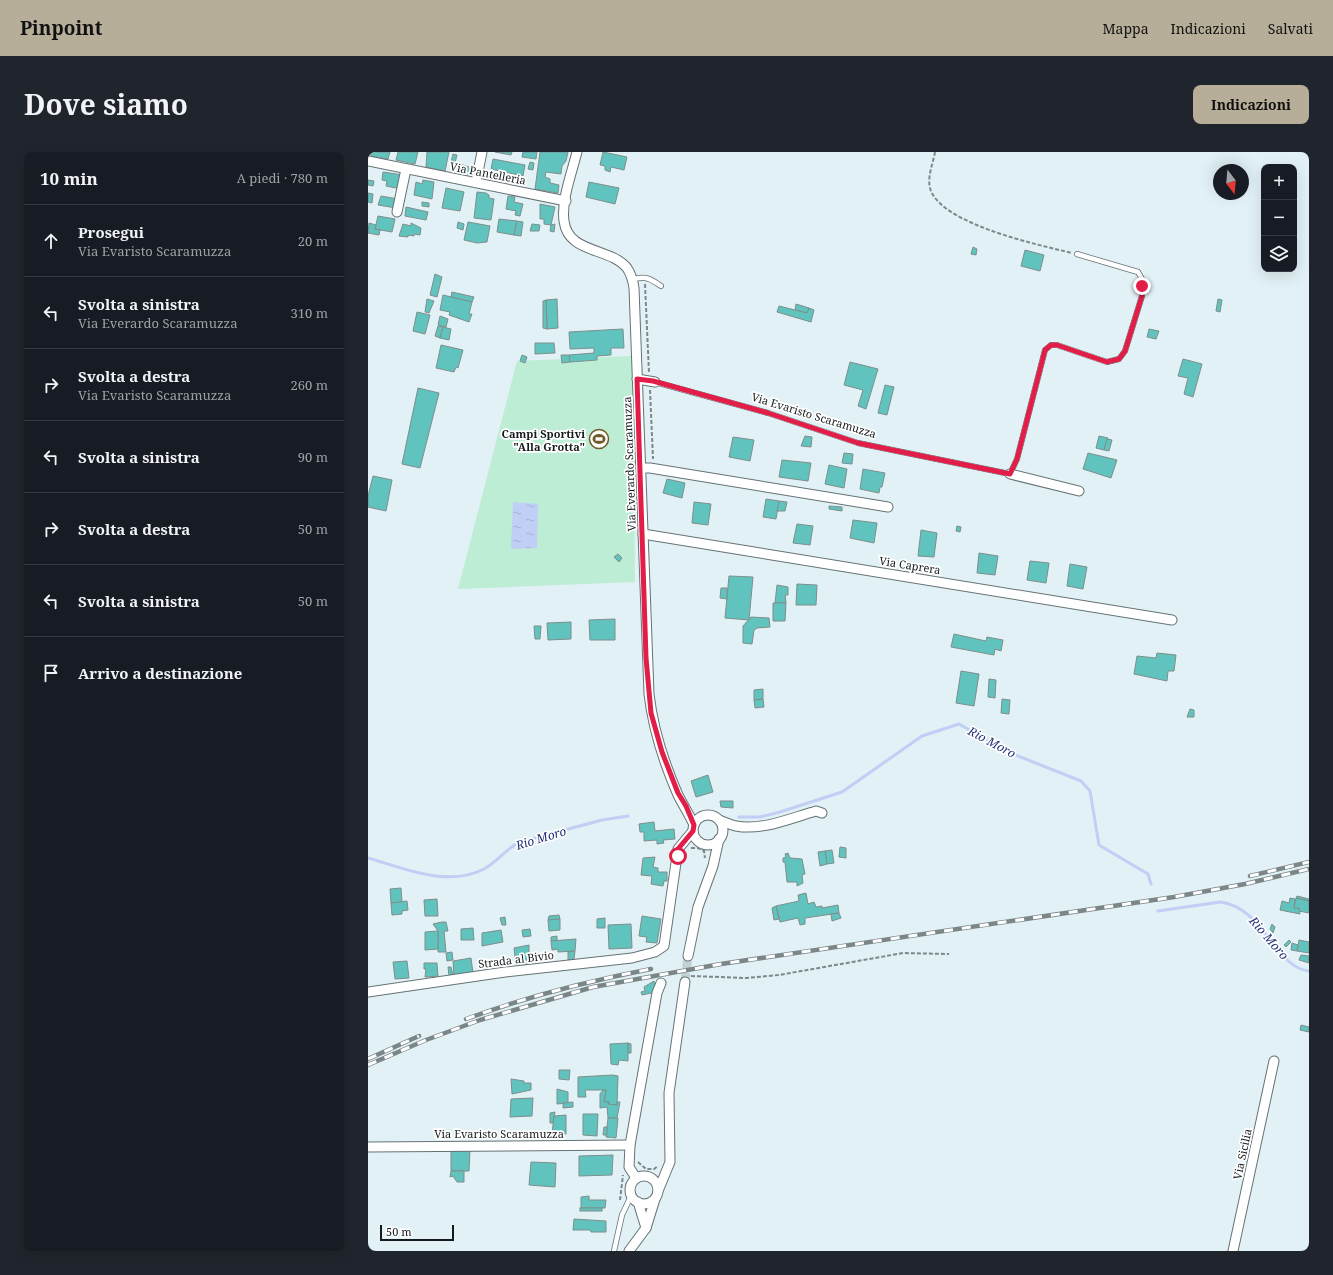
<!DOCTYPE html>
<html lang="it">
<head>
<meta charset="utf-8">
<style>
  body { margin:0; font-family:"Noto Serif",serif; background:#20242c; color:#f1f3f6 }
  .controls { position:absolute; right:12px; top:12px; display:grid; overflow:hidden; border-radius:8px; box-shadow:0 4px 16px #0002 }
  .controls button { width:36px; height:36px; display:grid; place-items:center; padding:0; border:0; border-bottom:1px solid #363941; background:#171b24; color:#f1f3f6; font:20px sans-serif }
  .compass { position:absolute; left:845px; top:12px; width:36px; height:36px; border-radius:50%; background:#171b24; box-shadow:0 4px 16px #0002; rotate:164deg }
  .scale { position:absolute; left:12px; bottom:10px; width:74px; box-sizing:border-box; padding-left:4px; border:2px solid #151a1c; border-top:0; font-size:11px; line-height:14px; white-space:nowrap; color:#151a1c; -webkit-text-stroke:3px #fff; paint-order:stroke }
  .stop { position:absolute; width:12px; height:12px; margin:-9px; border:3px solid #e11d48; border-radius:50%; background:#fff }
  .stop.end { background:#e11d48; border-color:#fff; box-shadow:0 1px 4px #0008 }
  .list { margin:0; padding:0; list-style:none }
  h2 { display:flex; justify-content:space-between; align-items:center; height:52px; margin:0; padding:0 16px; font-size:17px }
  h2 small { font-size:13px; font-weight:400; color:#9ea1a6 }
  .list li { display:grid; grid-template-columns:26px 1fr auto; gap:12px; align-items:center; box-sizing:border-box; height:72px; padding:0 16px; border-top:1px solid #363941 }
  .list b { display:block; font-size:15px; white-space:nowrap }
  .list p { margin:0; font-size:13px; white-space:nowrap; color:#9ea1a6 }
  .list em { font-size:13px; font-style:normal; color:#9ea1a6 }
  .icon { flex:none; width:22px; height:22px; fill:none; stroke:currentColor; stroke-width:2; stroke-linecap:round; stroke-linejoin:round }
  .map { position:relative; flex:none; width:941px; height:1099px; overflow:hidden; border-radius:8px }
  header { display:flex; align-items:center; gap:24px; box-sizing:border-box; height:56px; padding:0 20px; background:#b7ae9a; color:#111 }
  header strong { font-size:19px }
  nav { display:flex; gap:22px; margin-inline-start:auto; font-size:14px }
  .intro { display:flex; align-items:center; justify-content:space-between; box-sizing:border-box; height:96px; padding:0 24px }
  h1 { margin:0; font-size:28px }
  .button { padding:10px 18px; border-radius:8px; background:#b7ae9a; color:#111; font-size:14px; font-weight:700 }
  main { display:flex; gap:24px; padding:0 24px }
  aside { flex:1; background:#171b24; border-radius:8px; box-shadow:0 4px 16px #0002 }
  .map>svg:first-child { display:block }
</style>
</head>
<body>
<header>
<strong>Pinpoint</strong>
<nav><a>Mappa</a><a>Indicazioni</a><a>Salvati</a></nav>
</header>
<div class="intro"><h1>Dove siamo</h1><a class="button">Indicazioni</a></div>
<main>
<aside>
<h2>10 min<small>A piedi · 780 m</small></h2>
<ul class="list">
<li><svg class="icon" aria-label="ahead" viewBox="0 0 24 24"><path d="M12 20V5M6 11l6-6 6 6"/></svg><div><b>Prosegui</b><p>Via Evaristo Scaramuzza</p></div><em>20 m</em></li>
<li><svg class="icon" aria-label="left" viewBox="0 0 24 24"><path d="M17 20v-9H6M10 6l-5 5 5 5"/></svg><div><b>Svolta a sinistra</b><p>Via Everardo Scaramuzza</p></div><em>310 m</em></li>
<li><svg class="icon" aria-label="right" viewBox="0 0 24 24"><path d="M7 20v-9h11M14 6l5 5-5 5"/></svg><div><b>Svolta a destra</b><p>Via Evaristo Scaramuzza</p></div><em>260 m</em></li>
<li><svg class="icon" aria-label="left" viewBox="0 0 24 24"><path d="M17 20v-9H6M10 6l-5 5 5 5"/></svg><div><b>Svolta a sinistra</b></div><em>90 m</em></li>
<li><svg class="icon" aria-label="right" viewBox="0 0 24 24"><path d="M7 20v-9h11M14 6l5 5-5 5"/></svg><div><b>Svolta a destra</b></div><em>50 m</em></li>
<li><svg class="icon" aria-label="left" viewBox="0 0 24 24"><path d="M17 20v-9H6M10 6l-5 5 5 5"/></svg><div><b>Svolta a sinistra</b></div><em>50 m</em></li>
<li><svg class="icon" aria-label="arrive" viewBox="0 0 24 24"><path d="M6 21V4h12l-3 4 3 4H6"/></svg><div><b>Arrivo a destinazione</b></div></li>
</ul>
</aside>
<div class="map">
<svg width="941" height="1099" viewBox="0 0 941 1099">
  <defs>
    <pattern id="water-ripples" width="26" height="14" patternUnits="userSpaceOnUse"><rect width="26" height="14" fill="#c1cef5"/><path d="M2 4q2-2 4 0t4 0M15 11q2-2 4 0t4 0" fill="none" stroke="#a5b0d1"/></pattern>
  </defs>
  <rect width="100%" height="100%" fill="#e1f1f5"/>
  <polygon fill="#bdedd5" points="265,204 267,430 90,437 149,209"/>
  <polygon fill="url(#water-ripples)" points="145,350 170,352 169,396 143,397"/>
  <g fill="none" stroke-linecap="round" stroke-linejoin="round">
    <g stroke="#c1cef5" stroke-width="3">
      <polyline points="371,665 392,665 412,660 474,640 554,584 591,572 640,600 713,629 722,639 731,693 780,722 783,732"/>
      <path d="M0,706C36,716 79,736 116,717C130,710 138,696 152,690L234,668L260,664"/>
      <path d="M790,759L852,750C896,755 907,816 941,819"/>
    </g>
  </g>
  <g fill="#60c3bd" stroke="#7f8e8c">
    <polygon points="3,0 22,0 20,7 3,4"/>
    <polygon points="30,0 50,0 47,12 28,8"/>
    <polygon points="59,0 81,0 77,19 58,15"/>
    <polygon points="127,0 144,0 143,3"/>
    <polygon points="155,0 169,0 168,7 154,5"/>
    <polygon points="172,0 200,0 198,9 194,14 193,22 178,20 177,25 182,27 182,31 191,33 190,41 167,37"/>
    <polygon points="235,0 259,5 256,18 243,15 242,20 237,18 237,14 232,13"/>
    <polygon points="85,2 89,3 87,11 83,10"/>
    <polygon points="125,7 157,13 155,24 123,17"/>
    <polygon points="162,10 166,11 165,18 160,17"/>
    <polygon points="88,11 108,17 106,24 89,21 89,18 87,17"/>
    <polygon points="15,20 35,23 33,37 18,34 19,29 14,28"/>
    <polygon points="0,28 6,29 5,34 0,33"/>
    <polygon points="55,28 66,30 64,47 46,43 48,30 54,32"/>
    <polygon points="221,30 251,36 247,52 218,45"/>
    <polygon points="78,36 96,40 92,59 74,56"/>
    <polygon points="109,40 118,41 121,43 121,46 126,47 123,68 106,66"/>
    <polygon points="0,41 5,42 4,51 0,50"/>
    <polygon points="13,44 30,47 28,56 10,53"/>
    <polygon points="140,44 147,45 146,50 155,52 152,64 147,63 148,59 138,57"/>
    <polygon points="54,50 61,51 61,55 54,54"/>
    <polygon points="172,52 187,55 183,73 176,72 176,67 172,67"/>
    <polygon points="38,55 60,60 58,68 37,64"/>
    <polygon points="10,64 27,67 24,80 7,77"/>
    <polygon points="131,67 149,69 146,83 129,80"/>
    <polygon points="149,69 155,70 153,84 146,83"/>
    <polygon points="90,70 96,72 95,78 89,76"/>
    <polygon points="100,70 122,74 119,90 109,91 96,88"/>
    <polygon points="1,71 8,73 7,77 12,78 11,83 0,81"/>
    <polygon points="43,71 53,76 52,83 46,82 46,84 40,83 40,85 31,84 35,72 43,74"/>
    <polygon points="164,72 172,73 171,79 162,79"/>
    <polygon points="187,72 186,80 182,79 183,73"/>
    <polygon points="605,95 609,97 608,103 603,102"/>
    <polygon points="657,98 676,103 672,119 653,114"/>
    <polygon points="67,122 74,125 69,145 62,143"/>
    <polygon points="84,140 106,145 104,150 83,145"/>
    <polygon points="75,143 104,150 101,162 104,162 101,170 81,163 82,160 72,158"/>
    <polygon points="59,147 66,149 61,161 57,160"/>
    <polygon points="189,147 190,176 179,177 178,148"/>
    <polygon points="850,147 854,148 852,160 848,159"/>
    <polygon points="178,148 179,177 175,176 175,149"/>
    <polygon points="428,152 441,156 439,161 427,158"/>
    <polygon points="411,154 439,161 441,156 446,158 443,170 409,160"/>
    <polygon points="49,160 62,163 57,182 45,179"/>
    <polygon points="72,164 80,167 78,175 70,173"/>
    <polygon points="70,174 75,175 72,186 67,184"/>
    <polygon points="75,175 83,177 81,188 72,186"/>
    <polygon points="255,177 256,196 243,196 243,203 229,204 229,208 202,210 201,203 226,201 226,196 202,197 201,180"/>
    <polygon points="781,177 791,179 788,187 779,185"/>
    <polygon points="167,191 186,191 187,201 167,202"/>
    <polygon points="73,193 95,198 90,216 88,215 86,220 68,216"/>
    <polygon points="154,203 159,205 157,211 152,209"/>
    <polygon points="193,203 201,203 202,210 194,211"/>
    <polygon points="815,207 834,212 825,245 816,242 820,226 810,224"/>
    <polygon points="482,210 510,217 498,257 490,254 495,238 476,233"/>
    <polygon points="517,233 526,235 519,263 510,261"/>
    <polygon points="50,236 71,241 52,316 34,312"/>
    <polygon points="437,284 444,285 443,295 433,294"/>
    <polygon points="731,284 740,286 736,298 728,296"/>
    <polygon points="365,285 386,288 382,309 361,305"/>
    <polygon points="739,287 744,288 741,299 736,298"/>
    <polygon points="476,301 485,302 484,312 474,311"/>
    <polygon points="720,301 749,308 743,326 715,317"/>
    <polygon points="414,308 443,311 440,329 411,325"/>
    <polygon points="461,313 479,317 476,336 457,332"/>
    <polygon points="495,317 517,321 514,335 512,335 511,341 492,337"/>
    <polygon points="5,324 24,328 18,359 0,355 0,344"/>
    <polygon points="299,327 317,331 314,346 295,341"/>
    <polygon points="398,347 411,349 408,367 395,365"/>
    <polygon points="411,349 419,350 417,359 409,359"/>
    <polygon points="326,350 343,352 340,373 324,371"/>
    <polygon points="461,354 474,355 474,359 461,357"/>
    <polygon points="485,368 509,371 506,391 482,386"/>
    <polygon points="429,372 445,374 442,393 425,391"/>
    <polygon points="589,374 593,375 592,380 588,379"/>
    <polygon points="553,378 569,381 566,405 550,404"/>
    <polygon points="611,401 630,404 627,423 609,421"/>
    <polygon points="250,402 254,406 251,410 246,405"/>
    <polygon points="662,409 681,411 678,431 659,428"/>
    <polygon points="702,412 719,415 715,437 699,434"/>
    <polygon points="361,424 385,425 381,468 357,466"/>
    <polygon points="429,432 449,433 448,453 428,453"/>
    <polygon points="409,433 420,435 420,443 417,443 418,451 407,451"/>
    <polygon points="353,436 359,436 359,447 352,446"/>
    <polygon points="405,451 418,451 417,469 405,469"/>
    <polygon points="383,465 401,466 402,475 389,476 386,478 384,492 375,491 375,474"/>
    <polygon points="247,467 247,488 222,488 221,468"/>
    <polygon points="203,470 203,487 180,488 179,471"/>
    <polygon points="166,474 173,474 172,487 167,487"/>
    <polygon points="586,482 618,489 619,485 635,488 633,499 627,497 626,503 583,495"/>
    <polygon points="789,501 808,503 806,519 800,519 799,529 766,522 769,504 788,506"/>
    <polygon points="593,519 611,522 606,554 588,551"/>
    <polygon points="621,527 628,528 627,546 620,545"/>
    <polygon points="395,537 395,547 386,548 386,538"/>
    <polygon points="395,547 396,555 387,556 386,548"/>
    <polygon points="634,547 642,548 641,562 633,561"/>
    <polygon points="822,557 826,558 826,565 819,565"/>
    <polygon points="340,623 345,640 328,645 323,629"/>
    <polygon points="352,649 365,649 365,656 353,655"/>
    <polygon points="286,670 287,679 306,677 307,687 295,688 296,691 289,692 289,688 276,689 276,680 272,680 271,672"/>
    <polygon points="472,695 478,696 478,706 471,705"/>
    <polygon points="464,698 466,711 459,712 457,699"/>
    <polygon points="457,699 459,712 452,714 450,700"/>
    <polygon points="420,701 422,706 434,707 437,722 434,723 435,731 429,734 429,730 419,730 417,710 415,710 415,706 418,705 417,702"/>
    <polygon points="287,705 285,715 290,716 290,720 299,720 299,729 296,729 295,734 283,732 284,724 273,723 275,706"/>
    <polygon points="33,736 34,750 23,751 22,737"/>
    <polygon points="438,741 440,752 446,750 448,755 454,754 454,756 470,753 471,761 437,766 437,772 432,773 430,766 412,770 408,754 431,749 430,743"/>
    <polygon points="929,744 941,747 941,749 928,746"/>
    <polygon points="922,746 927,747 926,756 931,756 932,762 912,758 914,749 921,751"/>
    <polygon points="928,746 941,749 941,761 931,759 931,756 926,756"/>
    <polygon points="69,747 70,764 57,764 56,748"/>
    <polygon points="39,749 40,758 34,759 34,762 24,763 23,751"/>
    <polygon points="408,754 411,767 406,768 404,756"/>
    <polygon points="471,761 473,766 464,769 463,762"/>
    <polygon points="191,763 192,767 180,768 181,764"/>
    <polygon points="274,764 293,767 289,791 278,790 279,785 271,784"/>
    <polygon points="137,765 138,773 134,773 132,766"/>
    <polygon points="237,766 237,776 229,776 229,767"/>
    <polygon points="192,767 192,778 181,779 180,768"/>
    <polygon points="74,770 78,770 80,779 76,779 78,800 70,800 70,779 65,772"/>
    <polygon points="263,772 264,796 241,797 240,773"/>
    <polygon points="904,772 907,775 905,781 902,777"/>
    <polygon points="105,776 106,788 93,788 93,777"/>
    <polygon points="162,777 163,784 155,785 154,778"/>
    <polygon points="133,778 135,790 114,794 114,781"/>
    <polygon points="70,779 70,797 57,798 57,780"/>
    <polygon points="189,784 189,789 183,789 183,785"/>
    <polygon points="208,787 207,799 190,800 190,797 184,798 183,789"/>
    <polygon points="921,788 923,790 918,795 916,793"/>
    <polygon points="931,788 941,790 941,801 929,799"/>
    <polygon points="924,791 930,793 929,799 923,798"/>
    <polygon points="161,793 161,805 159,806 159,812 148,813 146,796"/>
    <polygon points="207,799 206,807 200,808 200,800"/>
    <polygon points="84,800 85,808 79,809 78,801"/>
    <polygon points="933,803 941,804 941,811 931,808"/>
    <polygon points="103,806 105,821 86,824 85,809"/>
    <polygon points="39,809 41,826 27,827 25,810"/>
    <polygon points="56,811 69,811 70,824 57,825 58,817 56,817"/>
    <polygon points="80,815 83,815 85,823 81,824"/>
    <polygon points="286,829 288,840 274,843 273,840 277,839 276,835"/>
    <polygon points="933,873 941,875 941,880 932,878"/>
    <polygon points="260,891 263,892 263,901 260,901"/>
    <polygon points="260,891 260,909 251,908 250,913 243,912 242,892"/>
    <polygon points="191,918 202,918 201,928 191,927"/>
    <polygon points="245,923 250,924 249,953 240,952 241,950 236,950 238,938 217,938 218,945 210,945 210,925"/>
    <polygon points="143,927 156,929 156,931 163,931 163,938 144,942"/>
    <polygon points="189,937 200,940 200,951 189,952"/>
    <polygon points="235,938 238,938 236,950 241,950 240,952 249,953 249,950 252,950 249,966 240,966 239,955 232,956 232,942"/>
    <polygon points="165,946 164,964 142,965 143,947"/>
    <polygon points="205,950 205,955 195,956 195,951"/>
    <polygon points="187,960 185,971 182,971 182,961"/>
    <polygon points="215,962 230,962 229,984 215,983"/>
    <polygon points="198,963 198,982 184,982 186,964"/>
    <polygon points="240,966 250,966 248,986 238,985"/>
    <polygon points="236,975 239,975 239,983 235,983"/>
    <polygon points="102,998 101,1019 83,1019 83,999"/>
    <polygon points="245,1003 244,1023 211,1024 211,1004"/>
    <polygon points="163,1010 188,1011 187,1035 161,1033"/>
    <polygon points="83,1019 96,1019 96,1030 89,1030 85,1024 82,1025"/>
    <polygon points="221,1044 221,1048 238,1048 237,1056 213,1056 213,1045"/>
    <rect x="212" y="1056" width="22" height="3"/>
    <polygon points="206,1067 238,1069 238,1080 223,1080 222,1078 205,1078"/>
  </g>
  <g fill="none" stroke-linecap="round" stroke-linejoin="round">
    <polyline stroke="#c2d1d4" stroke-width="9" stroke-dasharray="9 4.5" stroke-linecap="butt" points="317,830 320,804"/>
    <defs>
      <g id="lane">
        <path d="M264,128C277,123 283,127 293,134"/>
        <polyline points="287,230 400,261 490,291 642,322 649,307 677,198 683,193 689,193 739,210 751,207 757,199 774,144 774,127 770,120 709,102"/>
        <polyline points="246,1099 254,1063 263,1044"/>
      </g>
      <g id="street">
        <path d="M209,0C204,20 193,49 196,69C200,102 242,95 259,116C263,122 265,129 266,136L281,542C285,577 296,611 310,643C315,653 321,662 326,673"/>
        <polyline points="0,9 198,49"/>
        <polyline points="108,30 114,0"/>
        <polyline points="29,60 38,17"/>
        <polyline points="269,227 287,230"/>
        <polyline points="273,316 282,316 520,355"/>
        <polyline points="642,322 711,339"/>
        <polyline points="275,382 804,468"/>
        <circle cx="340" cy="678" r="15"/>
        <path d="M351,668C356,670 363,673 368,674C394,679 423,666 448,659L454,661"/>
        <polyline points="320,804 330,755 345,714 351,687"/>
        <polyline points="0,840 137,820 264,806 287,800 296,794 310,697 325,679"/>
        <polyline points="0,995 262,993"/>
        <circle cx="276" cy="1038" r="14"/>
        <polyline points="268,1026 261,1015 262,993 289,841 293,831"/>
        <polyline points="290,1039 302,1010 301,941 317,830"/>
        <polyline points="270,1050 278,1076"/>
        <polyline points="261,1099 278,1076 287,1047"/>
        <polyline points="865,1099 906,909"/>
      </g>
    </defs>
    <use href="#lane" stroke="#657276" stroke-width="6"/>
    <use href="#street" stroke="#657276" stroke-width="11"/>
    <g stroke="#7d888b" stroke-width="2" stroke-dasharray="4 2" stroke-linecap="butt">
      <path d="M567,0C565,12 558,27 563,39C577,73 671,93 704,101"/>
      <polyline points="277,132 281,221"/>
      <polyline points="282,238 285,307"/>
      <polyline points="323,696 330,696 336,699 337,706"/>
      <polyline points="323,824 378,826 411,823 535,801 581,802"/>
      <polyline points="270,1010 278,1017 286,1017 290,1014"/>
      <polyline points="252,1048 255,1023"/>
    </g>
    <use href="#lane" stroke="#fff" stroke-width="4.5"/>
    <use href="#street" stroke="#fff" stroke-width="9"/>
    <defs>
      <g id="rail">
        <polyline points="882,724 941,710"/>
        <path d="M98,867C158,845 220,829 283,817"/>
        <polyline points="0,907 51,884"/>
        <polyline points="0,913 58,888 112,868 225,835 353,812 806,745 877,732 941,717"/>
      </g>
    </defs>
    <use href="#rail" stroke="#7b8689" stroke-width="4.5"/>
    <use href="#rail" stroke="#fff" stroke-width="3" stroke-dasharray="9" stroke-linecap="butt"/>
  </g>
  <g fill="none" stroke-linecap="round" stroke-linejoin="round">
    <polyline stroke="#e11d48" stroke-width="5" points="310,704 310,697 325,679 326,673 318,654 310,641 294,600 283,561 278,506 269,227 285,229 400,261 490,291 642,322 649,307 677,198 683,193 689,193 739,210 751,207 757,199 774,144 774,134"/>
  </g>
  <defs>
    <symbol id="stadium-ring" viewBox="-11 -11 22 22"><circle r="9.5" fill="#fff" stroke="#715a2a" stroke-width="1.5"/><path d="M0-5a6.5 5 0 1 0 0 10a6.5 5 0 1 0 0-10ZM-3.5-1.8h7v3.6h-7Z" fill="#715a2a"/></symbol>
  </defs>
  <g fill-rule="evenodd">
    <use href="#stadium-ring" x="220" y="276" width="22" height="22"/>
  </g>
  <g text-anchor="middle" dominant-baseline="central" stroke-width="3.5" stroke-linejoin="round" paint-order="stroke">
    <g font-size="11" fill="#151a1c" stroke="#fff">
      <text transform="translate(120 21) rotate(11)">Via Pantelleria</text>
      <text transform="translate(446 263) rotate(17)">Via Evaristo Scaramuzza</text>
      <text transform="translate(261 312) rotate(-92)">Via Everardo Scaramuzza</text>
      <text transform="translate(542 413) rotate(9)">Via Caprera</text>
      <text transform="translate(148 807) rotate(-7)">Strada al Bivio</text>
      <text x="131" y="981">Via Evaristo Scaramuzza</text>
      <text transform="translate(874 1002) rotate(-78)">Via Sicilia</text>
    </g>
    <g font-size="11" font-weight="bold" fill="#151a1c" stroke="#fff" text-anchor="end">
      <text x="217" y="281">Campi Sportivi<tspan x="217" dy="13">"Alla Grotta"</tspan></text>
    </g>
    <g font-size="12" font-style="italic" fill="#223077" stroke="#fff">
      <text transform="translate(624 590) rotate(28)">Rio Moro</text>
      <text transform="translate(173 686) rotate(-17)">Rio Moro</text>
      <text transform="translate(901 786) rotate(49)">Rio Moro</text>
    </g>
  </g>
</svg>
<div class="controls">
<button>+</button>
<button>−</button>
<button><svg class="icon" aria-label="layers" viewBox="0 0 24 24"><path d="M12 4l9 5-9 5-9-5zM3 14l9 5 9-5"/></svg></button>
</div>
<svg class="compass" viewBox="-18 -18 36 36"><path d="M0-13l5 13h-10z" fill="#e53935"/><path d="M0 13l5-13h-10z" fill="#9ea1a6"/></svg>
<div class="scale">50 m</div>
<div class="stop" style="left:310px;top:704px"></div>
<div class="stop end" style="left:774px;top:134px"></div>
</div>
</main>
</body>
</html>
